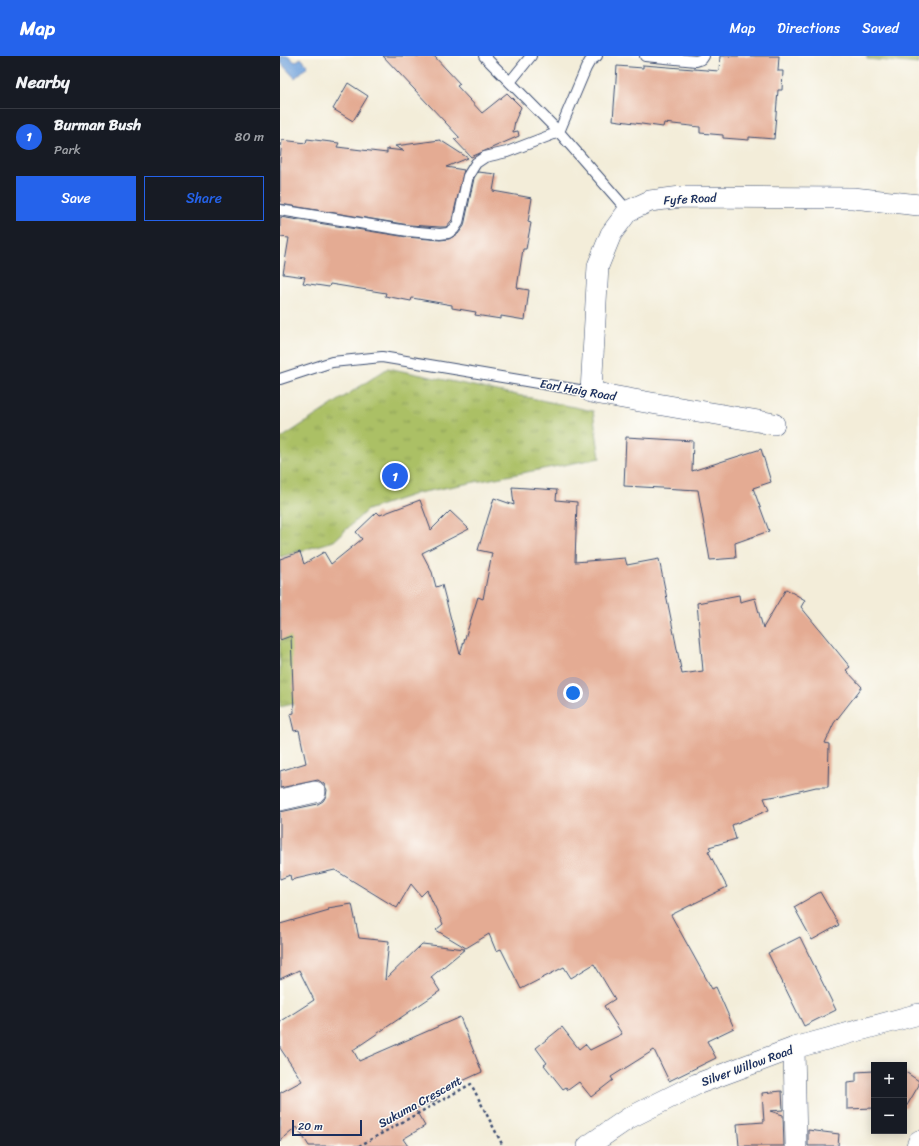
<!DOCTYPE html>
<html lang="en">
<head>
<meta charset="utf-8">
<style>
  body { margin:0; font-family:Sriracha,sans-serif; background:#242831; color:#f1f3f6 }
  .controls { position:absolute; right:12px; bottom:12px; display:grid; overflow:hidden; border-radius:0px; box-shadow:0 2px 10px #0003 }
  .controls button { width:36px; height:36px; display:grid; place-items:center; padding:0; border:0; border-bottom:1px solid #363941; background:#171b24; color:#f1f3f6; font:20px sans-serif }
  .scale { position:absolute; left:12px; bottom:10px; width:70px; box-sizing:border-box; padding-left:4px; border:2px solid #1b2f5e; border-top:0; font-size:11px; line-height:14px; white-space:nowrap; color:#1b2f5e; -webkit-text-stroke:3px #fdfcf7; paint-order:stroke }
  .you { position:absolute; left:293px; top:637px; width:14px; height:14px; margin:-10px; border:3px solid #fff; border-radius:50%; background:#1a73e8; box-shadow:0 0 0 6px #1a73e833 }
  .badge { display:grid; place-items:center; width:26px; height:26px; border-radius:50%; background:#2563eb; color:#fff; font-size:13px; font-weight:700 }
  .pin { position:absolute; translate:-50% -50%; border:2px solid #fff; box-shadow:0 1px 4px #0006 }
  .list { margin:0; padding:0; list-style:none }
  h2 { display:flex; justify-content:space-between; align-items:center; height:52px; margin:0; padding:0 16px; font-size:17px }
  h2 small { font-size:13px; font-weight:400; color:#9ea1a6 }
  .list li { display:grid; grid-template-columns:26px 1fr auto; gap:12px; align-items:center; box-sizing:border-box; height:56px; padding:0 16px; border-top:1px solid #363941 }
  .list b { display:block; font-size:15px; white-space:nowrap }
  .list p { margin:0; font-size:13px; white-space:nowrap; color:#9ea1a6 }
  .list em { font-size:13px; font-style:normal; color:#9ea1a6 }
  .actions { display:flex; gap:8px; padding:12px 16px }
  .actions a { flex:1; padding:9px 0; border:1px solid #2563eb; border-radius:0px; text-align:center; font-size:14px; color:#2563eb }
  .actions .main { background:#2563eb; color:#fff }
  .map { position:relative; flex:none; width:639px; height:1090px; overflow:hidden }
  header { display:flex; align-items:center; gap:24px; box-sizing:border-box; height:56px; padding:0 20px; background:#2563eb; color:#fff }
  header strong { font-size:19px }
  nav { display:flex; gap:22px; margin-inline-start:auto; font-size:14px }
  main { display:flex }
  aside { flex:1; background:#171b24 }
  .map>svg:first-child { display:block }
</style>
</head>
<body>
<header>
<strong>Map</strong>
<nav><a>Map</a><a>Directions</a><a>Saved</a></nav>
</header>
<main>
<aside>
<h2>Nearby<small></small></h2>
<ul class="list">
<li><span class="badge">1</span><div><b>Burman Bush</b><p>Park</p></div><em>80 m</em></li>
</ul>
<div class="actions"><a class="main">Save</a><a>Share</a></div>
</aside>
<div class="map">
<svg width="639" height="1090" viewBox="0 0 639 1090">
  <defs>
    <pattern id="park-tufts" width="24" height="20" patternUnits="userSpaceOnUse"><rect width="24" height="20" fill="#abc065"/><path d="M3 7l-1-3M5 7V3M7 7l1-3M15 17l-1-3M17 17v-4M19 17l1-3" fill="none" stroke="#8a9c56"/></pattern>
  </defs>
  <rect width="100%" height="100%" fill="#fdfcf7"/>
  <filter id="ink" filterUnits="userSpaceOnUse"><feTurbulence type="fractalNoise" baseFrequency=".025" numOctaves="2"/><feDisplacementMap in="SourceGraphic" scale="8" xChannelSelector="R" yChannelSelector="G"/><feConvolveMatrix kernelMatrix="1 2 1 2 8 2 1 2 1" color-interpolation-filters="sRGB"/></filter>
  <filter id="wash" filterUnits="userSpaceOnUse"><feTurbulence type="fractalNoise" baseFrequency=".012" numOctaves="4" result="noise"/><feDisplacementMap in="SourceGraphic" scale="16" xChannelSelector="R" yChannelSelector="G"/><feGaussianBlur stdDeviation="0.9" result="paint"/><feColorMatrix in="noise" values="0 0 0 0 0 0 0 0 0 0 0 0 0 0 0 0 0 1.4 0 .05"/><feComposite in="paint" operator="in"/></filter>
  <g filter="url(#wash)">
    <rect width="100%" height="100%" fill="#f3edd9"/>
    <g fill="url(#park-tufts)" stroke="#637862">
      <polygon points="108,312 313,355 320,402 138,437 87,454 54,485 0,501 0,383"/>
      <polygon points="0,529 33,643 0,651"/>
    </g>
    <polygon fill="#abc065" stroke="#637862" points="587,0 639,0 639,8 587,3"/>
    <polygon fill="#71a2db" stroke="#46689c" points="1,0 9,0 15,6 21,2 28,10 15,22 0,6"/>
    <g id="blocks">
      <g fill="#e4ab93">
        <polygon points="103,0 154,0 180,28 177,30 202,57 227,37 241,51 235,65 233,76 238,75 239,80 191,101 174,83 180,82"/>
        <polygon points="440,0 499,0 498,15 503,15 502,34 498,34 494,83 469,81 469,84 443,82 443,79 420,77 420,71 384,67 383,71 333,64 337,10 363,12 363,9 439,15"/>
        <polygon points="68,27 88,40 73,65 53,53"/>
        <polygon points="27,83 59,87 57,91 107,97 107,93 124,95 115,90 160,84 188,102 166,111 184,114 172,164 166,171 160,171 129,169 0,148 0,104 2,84 26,87"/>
        <polygon points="198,116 216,118 213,135 252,142 248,166 251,167 246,193 243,193 237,232 249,234 245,264 221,260 221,263 195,259 196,256 172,252 172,249 132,242 131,245 105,240 106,237 50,228 49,231 23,227 25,221 3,218 9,182 0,181 0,161 127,181 160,184 169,183 178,178 184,170 194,122"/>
        <polygon points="346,381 413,385 412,415 481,393 491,426 473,432 489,475 455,487 456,502 430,504 418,434 344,430"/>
        <polygon points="232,431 277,434 276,444 297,446 295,506 345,502 347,509 379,503 402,618 423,615 417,547 459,539 460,546 475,542 483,572 506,533 525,544 521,551 570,611 566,614 582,631 554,667 545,687 549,688 548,731 536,731 503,739 484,742 489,754 452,769 456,783 429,791 431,794 428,795 447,831 391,859 432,933 436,931 454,972 427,985 436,1002 389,1025 374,994 331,1021 333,1024 311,1041 299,1026 288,1034 286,1031 283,1033 264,1009 267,1007 256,992 282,971 299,993 305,988 310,994 342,978 324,950 335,943 314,908 291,922 284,911 241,933 221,893 216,895 209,878 186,892 156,874 163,868 147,834 141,840 131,828 117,852 55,814 11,824 10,819 0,823 0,756 38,748 43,745 46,740 47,734 44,728 38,724 0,732 0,715 26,707 19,674 14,675 10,658 14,657 11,580 0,584 0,503 20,496 24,508 44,496 51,508 82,483 76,476 97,456 100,459 140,444 151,474 170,455 189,473 142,497 152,516 156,531 162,529 180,598 198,541 203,543 212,497 198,494 214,442 234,449"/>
        <polygon points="540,836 559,869 532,884 514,851"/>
        <polygon points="72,848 79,882 109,885 105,924 142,888 185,893 151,921 160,935 73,994 79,1005 180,961 202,1016 154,1038 157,1044 135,1053 145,1070 123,1083 128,1090 29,1090 17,1071 0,1085 0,1037 22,1025 0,992 0,966 34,944 19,914 0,923 0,868 49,854 48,852"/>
        <polygon points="520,881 556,954 524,970 488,897"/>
        <polygon points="594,1015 594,1052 567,1053 567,1027 576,1026 576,1016"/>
        <polygon points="624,1015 639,1025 639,1029 626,1051 624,1051"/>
        <polygon points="502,1035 503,1054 490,1055 503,1059 504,1090 459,1090 457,1068 484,1066 482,1037"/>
        <polygon points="528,1074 559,1078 558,1090 528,1090"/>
      </g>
    </g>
  </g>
  <g filter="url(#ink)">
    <use href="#blocks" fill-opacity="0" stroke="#3b4c70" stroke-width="1"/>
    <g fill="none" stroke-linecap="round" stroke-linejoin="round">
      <defs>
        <g id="lane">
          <polyline points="317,0 310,5 306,12 279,76 348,155"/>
          <polyline points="365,0 416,5 422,3 424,0"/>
          <polyline points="230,26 251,0"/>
          <polyline points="0,154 128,175 160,178 168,177 174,173 178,167 188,120 196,107 205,101 227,96 279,76 204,0"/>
          <polyline points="0,323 52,306 102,301 311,336"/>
        </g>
        <g id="street">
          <path d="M494,368C433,357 372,348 311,336L318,210L331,178L348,155L370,145L401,141L573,142L639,149"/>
          <polyline points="0,744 35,736"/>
          <polyline points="514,992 516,1090"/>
          <polyline points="308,1090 349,1062 417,1028 514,992 639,958"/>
          <polyline points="637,1090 639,1085"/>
        </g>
      </defs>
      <use href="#lane" stroke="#3b4c70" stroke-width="12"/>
      <use href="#street" stroke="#3b4c70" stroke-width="22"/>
      <polyline stroke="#3b4c70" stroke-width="2.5" stroke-dasharray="3 3" stroke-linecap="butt" points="79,1090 191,1028 223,1090"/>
      <use href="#lane" stroke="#fff" stroke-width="10"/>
      <use href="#street" stroke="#fff" stroke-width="21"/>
    </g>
  </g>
  <g text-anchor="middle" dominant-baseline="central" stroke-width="3" stroke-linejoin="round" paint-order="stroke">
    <g font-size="12" fill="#1b2f5e" stroke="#fdfcf7">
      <text transform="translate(410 143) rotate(-3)">Fyfe Road</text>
      <text transform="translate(298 334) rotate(10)">Earl Haig Road</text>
      <text transform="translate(467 1010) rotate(-20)">Silver Willow Road</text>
      <text transform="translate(140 1046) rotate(-29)">Sukuma Crescent</text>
    </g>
  </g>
</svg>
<div class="controls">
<button>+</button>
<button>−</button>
</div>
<div class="scale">20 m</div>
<div class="you"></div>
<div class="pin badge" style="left:115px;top:420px">1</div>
</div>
</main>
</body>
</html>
